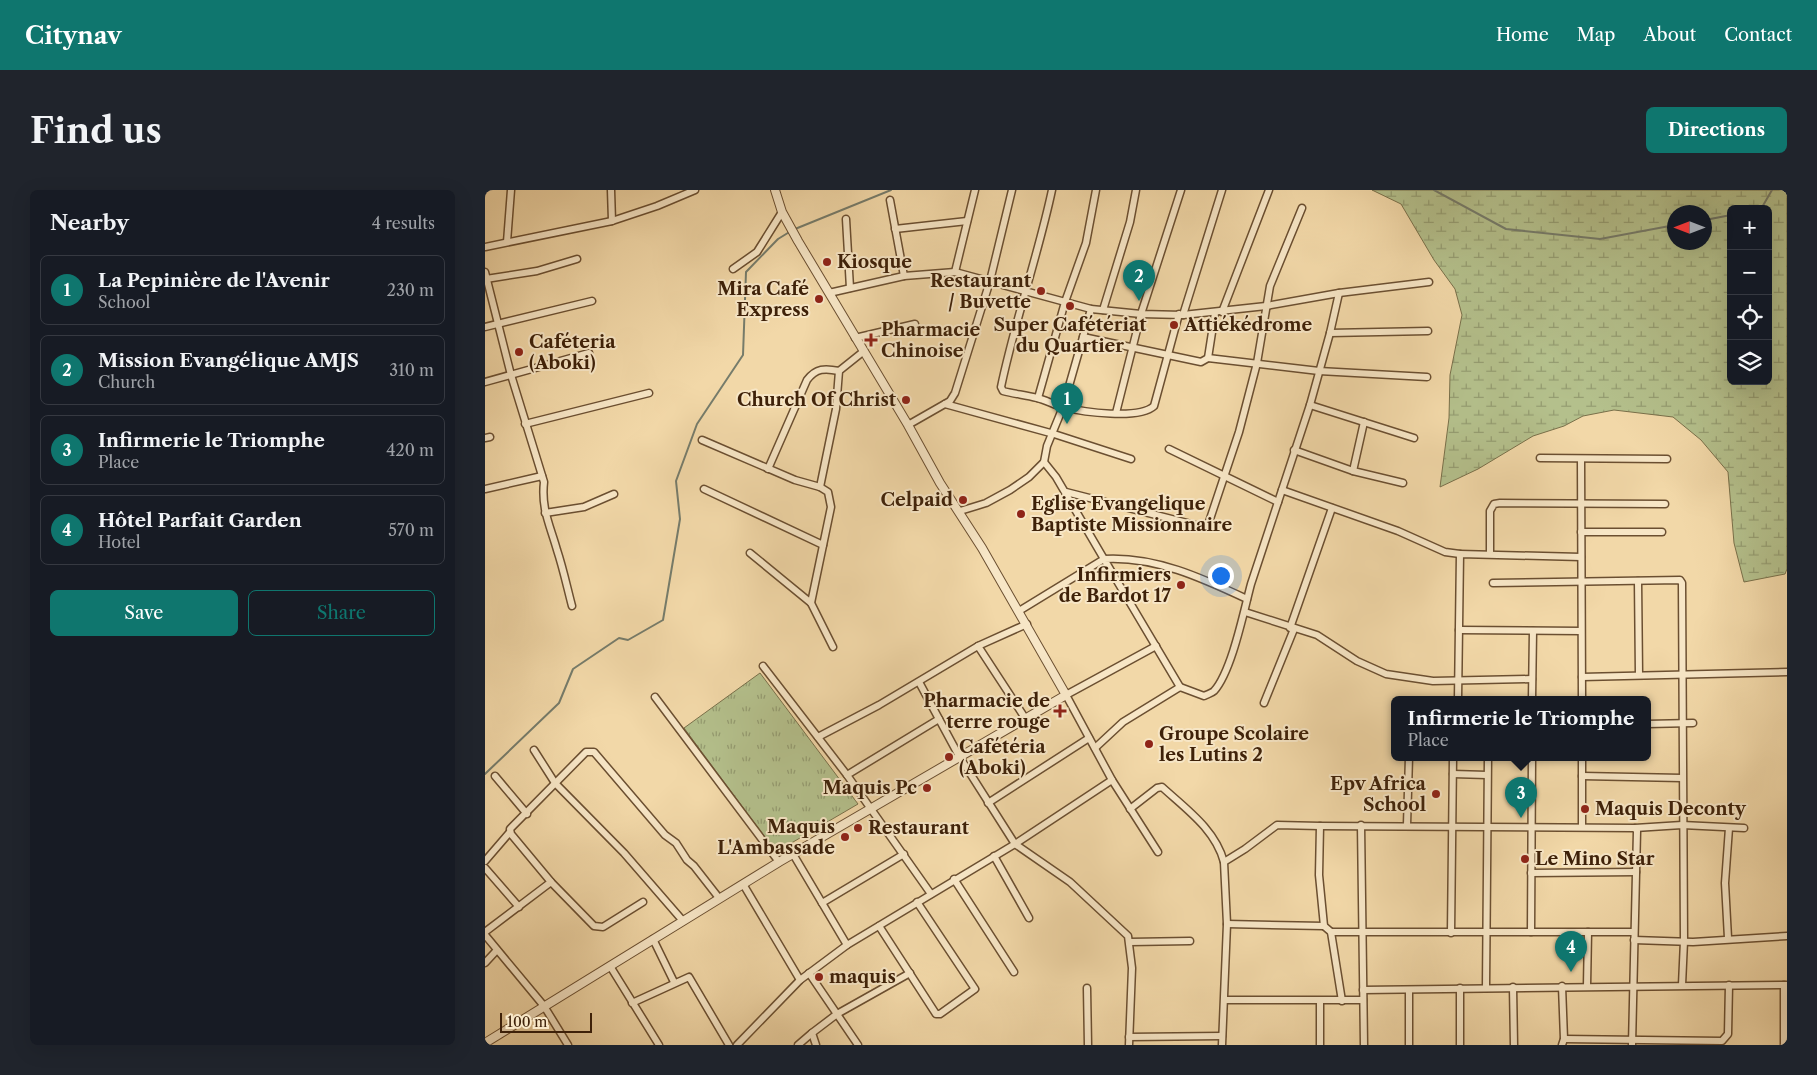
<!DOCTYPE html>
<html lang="en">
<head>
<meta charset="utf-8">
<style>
  body { margin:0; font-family:"Libre Caslon Text",serif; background:#20242c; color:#f1f3f6 }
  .controls { position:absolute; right:15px; top:15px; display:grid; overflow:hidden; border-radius:8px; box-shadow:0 5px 20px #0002 }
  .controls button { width:45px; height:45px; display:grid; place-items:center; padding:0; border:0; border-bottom:1px solid #363941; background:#171b24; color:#f1f3f6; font:25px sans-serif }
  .compass { position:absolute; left:1182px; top:15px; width:45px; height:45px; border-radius:50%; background:#171b24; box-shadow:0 5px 20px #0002; rotate:270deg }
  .scale { position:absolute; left:15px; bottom:12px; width:92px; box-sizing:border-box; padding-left:5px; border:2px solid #3e2109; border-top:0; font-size:14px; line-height:18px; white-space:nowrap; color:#3e2109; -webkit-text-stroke:4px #f7e6c6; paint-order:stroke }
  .you { position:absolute; left:735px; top:385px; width:18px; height:18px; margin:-12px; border:4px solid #fff; border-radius:50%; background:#1a73e8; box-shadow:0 0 0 8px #1a73e833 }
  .badge { display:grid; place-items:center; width:32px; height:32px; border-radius:50%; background:#0f766e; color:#fff; font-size:16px; font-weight:700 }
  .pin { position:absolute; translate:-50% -41px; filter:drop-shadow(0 1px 2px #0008) }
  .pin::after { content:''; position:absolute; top:26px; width:18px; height:15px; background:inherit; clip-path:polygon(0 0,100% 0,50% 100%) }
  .popup { position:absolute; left:906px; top:506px; width:260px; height:65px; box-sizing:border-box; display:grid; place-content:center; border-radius:8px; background:#171b24; filter:drop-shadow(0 1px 4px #0005); font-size:16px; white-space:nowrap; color:#9ea1a6 }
  .popup b { font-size:19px; color:#f1f3f6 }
  .popup::after { content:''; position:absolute; left:50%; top:100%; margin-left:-10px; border:10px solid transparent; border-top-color:#171b24 }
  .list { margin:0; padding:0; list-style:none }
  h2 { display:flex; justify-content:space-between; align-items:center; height:65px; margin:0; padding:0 20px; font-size:21px }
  h2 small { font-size:16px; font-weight:400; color:#9ea1a6 }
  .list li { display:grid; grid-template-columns:32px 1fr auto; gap:15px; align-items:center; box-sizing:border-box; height:70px; margin:0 10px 10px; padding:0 10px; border:1px solid #363941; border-radius:8px }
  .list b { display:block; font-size:19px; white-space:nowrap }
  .list p { margin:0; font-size:16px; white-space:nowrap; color:#9ea1a6 }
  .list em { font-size:16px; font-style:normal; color:#9ea1a6 }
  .actions { display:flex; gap:10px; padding:15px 20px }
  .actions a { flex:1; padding:11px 0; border:1px solid #0f766e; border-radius:8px; text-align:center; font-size:18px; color:#0f766e }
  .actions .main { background:#0f766e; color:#fff }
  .icon { flex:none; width:28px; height:28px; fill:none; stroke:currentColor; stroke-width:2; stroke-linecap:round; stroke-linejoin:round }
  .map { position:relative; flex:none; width:1302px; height:855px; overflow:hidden; border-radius:8px }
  header { display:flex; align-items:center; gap:30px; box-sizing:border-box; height:70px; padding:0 25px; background:#0f766e; color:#fff }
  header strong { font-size:24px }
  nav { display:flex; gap:28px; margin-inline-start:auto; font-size:18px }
  .intro { display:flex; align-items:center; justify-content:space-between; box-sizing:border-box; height:120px; padding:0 30px }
  h1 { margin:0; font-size:35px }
  .button { padding:12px 22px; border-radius:8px; background:#0f766e; color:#fff; font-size:18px; font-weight:700 }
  main { display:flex; gap:30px; padding:0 30px }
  aside { flex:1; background:#171b24; border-radius:8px; box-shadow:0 5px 20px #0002 }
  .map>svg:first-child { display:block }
</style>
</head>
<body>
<header>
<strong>Citynav</strong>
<nav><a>Home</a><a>Map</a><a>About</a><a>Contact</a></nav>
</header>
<div class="intro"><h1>Find us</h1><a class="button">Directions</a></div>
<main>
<aside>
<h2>Nearby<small>4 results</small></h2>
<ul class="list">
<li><span class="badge">1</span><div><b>La Pepinière de l'Avenir</b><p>School</p></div><em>230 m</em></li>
<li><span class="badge">2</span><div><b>Mission Evangélique AMJS</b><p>Church</p></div><em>310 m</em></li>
<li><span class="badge">3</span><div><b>Infirmerie le Triomphe</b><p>Place</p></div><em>420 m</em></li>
<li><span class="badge">4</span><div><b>Hôtel Parfait Garden</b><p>Hotel</p></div><em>570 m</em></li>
</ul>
<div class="actions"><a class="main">Save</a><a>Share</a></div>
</aside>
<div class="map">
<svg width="1302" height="855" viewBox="0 0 1302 855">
  <defs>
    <pattern id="wetland-marsh" width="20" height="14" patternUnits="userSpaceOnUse" patternTransform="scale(1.25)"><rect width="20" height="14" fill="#b4c08c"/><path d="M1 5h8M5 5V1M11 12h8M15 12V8" fill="none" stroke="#949c71"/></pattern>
    <pattern id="park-tufts" width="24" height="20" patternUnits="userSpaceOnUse" patternTransform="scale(1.25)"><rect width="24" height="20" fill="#b4c08c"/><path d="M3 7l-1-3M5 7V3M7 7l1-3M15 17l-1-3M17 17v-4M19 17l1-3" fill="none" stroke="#949c71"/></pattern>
  </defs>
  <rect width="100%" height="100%" fill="#f2d8a8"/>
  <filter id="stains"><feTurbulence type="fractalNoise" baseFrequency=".004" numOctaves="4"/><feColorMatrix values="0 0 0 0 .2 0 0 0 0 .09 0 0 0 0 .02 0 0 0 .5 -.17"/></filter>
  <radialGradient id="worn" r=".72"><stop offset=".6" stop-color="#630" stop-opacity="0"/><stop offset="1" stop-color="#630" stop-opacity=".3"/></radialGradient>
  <path fill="url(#wetland-marsh)" stroke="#79704a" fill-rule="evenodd" d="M887,0H1302V379L1300,384L1259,392L1249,353L1243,282L1216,250L1188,227L1129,220L1098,226L1079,236L1048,246L993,279L955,297L964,228L965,185L977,125L970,99L949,70L916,14ZM1246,19H1283V191H1246ZM1190,22H1220V52H1190Z"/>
  <polygon fill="url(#park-tufts)" stroke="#79704a" points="275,483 373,614 291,662 199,538"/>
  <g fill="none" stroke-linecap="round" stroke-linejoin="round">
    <g stroke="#767c6b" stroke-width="2">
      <polyline points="949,0 1021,39 1115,49 1190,35"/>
      <polyline points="1276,19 1287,0"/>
      <polyline points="1220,30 1246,25"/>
      <polyline points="310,39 406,0"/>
      <polyline points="0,584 74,513 88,479 134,448 143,450 178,430 195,329 191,291 212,234 258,165 261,82 293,49 306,41"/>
    </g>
    <defs>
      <g id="minor">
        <polyline points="126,0 127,31"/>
        <path d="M567,0C553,66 530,130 516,197L518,201C529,204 541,205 552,208C561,210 569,215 578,217C598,222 654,230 669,216L694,124"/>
        <polyline points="405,10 419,86"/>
        <polyline points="361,29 365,98"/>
        <polyline points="410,39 482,31"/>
        <polyline points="22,52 26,0"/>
        <polyline points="0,57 127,31 172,16 210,0"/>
        <polyline points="248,79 272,62 297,22"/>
        <path d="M0,82L26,185L59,292C56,319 65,335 72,360C78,378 82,397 87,416"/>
        <polyline points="470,82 490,0"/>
        <polyline points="1,89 52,81 92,69"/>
        <polyline points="344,103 419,86 470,82 606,119 656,124 698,125 781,116 854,103 944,92"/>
        <polyline points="618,120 645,32 651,0"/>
        <polyline points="737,122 784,0"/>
        <polyline points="698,125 737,0"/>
        <polyline points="0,137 107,111"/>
        <polyline points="845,143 943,141"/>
        <polyline points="598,147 716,172 723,168 730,123"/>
        <polyline points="370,148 430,134"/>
        <polyline points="723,168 834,181 942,187"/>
        <polyline points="0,192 104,163"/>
        <polyline points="553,208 580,112 601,53 611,0"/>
        <polyline points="460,214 569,244 646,269"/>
        <polyline points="825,215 929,248"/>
        <polyline points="631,223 656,124 696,0"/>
        <polyline points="879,232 868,281 918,293"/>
        <polyline points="40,234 164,203"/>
        <polyline points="423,235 465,211 470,203 505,91 527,0"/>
        <polyline points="0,248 5,247"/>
        <polyline points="217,250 310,290 335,297 343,302 346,317 326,413 348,457"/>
        <polyline points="684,259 793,312"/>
        <polyline points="809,260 868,281"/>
        <polyline points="1055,268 1182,269"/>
        <polyline points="1096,269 1097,509"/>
        <path d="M283,279L322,190C331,178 340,178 354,181"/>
        <polyline points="335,297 351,219 354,181 379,161"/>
        <polyline points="0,299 57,286"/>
        <polyline points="219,299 338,355"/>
        <polyline points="797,300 913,341 960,362 975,364"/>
        <polyline points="581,302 714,336 720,335 724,332 754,242 772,173 785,96 817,18"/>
        <polyline points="475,321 501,313 525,300 544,287 559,272 562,256 578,217 606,119"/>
        <polyline points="60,323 99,317 129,304"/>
        <polyline points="1096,342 1177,342"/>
        <polyline points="265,363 326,413"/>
        <polyline points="1005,364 1005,321 1009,314 1015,313 1180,314"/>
        <polyline points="1153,391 1154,485"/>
        <polyline points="1008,393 1195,390 1197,393 1199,751 1197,795"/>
        <polyline points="534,421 619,369 571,287 559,272"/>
        <polyline points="760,422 832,445 872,471 901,484 948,491 1047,489"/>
        <polyline points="805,438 847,318"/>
        <polyline points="974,440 1096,441"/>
        <polyline points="671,456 581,505 627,590 673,662"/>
        <polyline points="278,476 362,585 446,704"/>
        <polyline points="1097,487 1302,482"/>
        <polyline points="434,492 474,566 530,654 585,692 643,746 647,778 644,855"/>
        <path d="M695,497L619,369C670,366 717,388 762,409"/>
        <polyline points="170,507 294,672"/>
        <polyline points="973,509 975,364 1096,367"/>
        <polyline points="1047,509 1048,441"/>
        <polyline points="779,513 809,439"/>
        <polyline points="540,528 493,456 542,434"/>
        <polyline points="1162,534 1208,533"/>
        <polyline points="333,547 394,515 493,456"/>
        <path d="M610,558L638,532L695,497L719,506C723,504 727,503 729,501C747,481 759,420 766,394L825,215L845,143L854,103"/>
        <polyline points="49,560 70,593 139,663 198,731"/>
        <polyline points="968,584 1002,585"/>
        <polyline points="362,585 454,529"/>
        <polyline points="10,586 42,624"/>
        <polyline points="1097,586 1197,588"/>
        <polyline points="503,613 604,548"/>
        <path d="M645,619L672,598L677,597C701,619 730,639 739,672"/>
        <polyline points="876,635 879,855"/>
        <polyline points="922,635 924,567"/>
        <polyline points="835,636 834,685 839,736 846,742 857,811"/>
        <polyline points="1097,637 1097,567"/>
        <polyline points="1150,638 1197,635 1259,638"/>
        <polyline points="308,664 362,755"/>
        <polyline points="509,666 544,728"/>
        <polyline points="0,671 25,642"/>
        <polyline points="0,678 34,717"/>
        <polyline points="1046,683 1151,682"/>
        <polyline points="469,689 529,782"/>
        <polyline points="258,694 315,790"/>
        <polyline points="158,712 118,737 109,736 66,692 26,644 25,639 101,562 109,562 180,645 191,653 202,670 209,676 234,708"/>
        <polyline points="337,713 419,664"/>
        <polyline points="742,734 839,736"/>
        <polyline points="394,736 451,824 455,824 490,799 432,712"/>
        <polyline points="0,742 66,692"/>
        <polyline points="846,742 1103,742 1102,796"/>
        <polyline points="1046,742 1047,567"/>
        <polyline points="1103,742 1149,742"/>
        <polyline points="966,743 968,567"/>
        <polyline points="0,745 59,816 83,855"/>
        <polyline points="1243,748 1240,693 1244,638"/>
        <polyline points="168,749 189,792"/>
        <polyline points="1149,750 1208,752 1302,746"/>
        <polyline points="645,752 705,751"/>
        <polyline points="0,773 12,760"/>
        <polyline points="125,776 174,855"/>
        <polyline points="324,783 373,855"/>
        <polyline points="1001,797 1003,567"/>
        <polyline points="1028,797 1029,855"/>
        <polyline points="602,798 603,855"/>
        <polyline points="878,800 1302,795"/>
        <polyline points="924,800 924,855"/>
        <polyline points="741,810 878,810"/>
        <polyline points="147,813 204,787 244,855"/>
        <polyline points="644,847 737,846"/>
        <polyline points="1079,849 1237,851 1243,844 1244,795"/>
        <polyline points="252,855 315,790 362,755 530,654 627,590"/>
        <polyline points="313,855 327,843"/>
        <polyline points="331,855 327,843 352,824 425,783"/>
        <polyline points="737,855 742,734 739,672 760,659 792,635 835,636 1150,638 1152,641 1147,855"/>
        <polyline points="835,855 835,812"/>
        <polyline points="975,855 975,798"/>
        <polyline points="1077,855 1079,849 1077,796"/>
        <polyline points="1299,855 1299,795"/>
      </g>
      <polyline id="tertiary" points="0,853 294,672 581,505 497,358 455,293 423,235 313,51 297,22 290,0"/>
    </defs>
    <use href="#minor" stroke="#6b4f31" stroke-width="9"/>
    <use href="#tertiary" stroke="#6b4f31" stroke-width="10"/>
    <use href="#minor" stroke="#f7e6c6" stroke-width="6"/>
    <use href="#tertiary" stroke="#f7e6c6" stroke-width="8"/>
  </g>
  <g fill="#8f2418" stroke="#f7e6c6" stroke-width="2">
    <circle cx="342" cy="72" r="5"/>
    <circle cx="556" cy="101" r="5"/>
    <circle cx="334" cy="109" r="5"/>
    <circle cx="585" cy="116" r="5"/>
    <circle cx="689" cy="135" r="5"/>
    <path d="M383.5 142.5h5v5h5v5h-5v5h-5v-5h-5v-5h5z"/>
    <circle cx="34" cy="162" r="5"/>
    <circle cx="421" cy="210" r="5"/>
    <circle cx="478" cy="310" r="5"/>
    <circle cx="536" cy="324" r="5"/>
    <circle cx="696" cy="395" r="5"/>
    <path d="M572.5 513.5h5v5h5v5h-5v5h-5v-5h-5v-5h5z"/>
    <circle cx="664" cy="554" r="5"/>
    <circle cx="464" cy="567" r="5"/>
    <circle cx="442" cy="598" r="5"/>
    <circle cx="951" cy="604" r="5"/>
    <circle cx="1100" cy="619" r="5"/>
    <circle cx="373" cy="638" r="5"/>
    <circle cx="360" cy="647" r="5"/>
    <circle cx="1040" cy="669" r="5"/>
    <circle cx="334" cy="787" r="5"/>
  </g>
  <g text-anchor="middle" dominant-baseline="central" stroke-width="4" stroke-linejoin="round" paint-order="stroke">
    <g font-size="18" font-weight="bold" fill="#3e2109" stroke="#f7e6c6" text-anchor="start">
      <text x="352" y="72">Kiosque</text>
      <text x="546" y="91" text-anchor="end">Restaurant<tspan x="546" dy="21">/ Buvette</tspan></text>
      <text x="324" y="99" text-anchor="end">Mira Café<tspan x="324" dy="21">Express</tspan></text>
      <text x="585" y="135" text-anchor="middle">Super Cafétériat<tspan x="585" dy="21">du Quartier</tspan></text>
      <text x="699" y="135">Attiékédrome</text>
      <text x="396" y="140">Pharmacie<tspan x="396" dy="21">Chinoise</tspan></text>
      <text x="44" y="152">Caféteria<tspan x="44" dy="21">(Aboki)</tspan></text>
      <text x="411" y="210" text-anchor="end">Church Of Christ</text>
      <text x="468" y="310" text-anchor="end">Celpaid</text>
      <text x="546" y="314">Eglise Evangelique<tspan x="546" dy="21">Baptiste Missionnaire</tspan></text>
      <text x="686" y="385" text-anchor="end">Infirmiers<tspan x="686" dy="21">de Bardot 17</tspan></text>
      <text x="565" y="511" text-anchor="end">Pharmacie de<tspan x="565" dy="21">terre rouge</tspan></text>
      <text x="674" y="544">Groupe Scolaire<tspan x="674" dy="21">les Lutins 2</tspan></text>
      <text x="474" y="557">Cafétéria<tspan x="474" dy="21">(Aboki)</tspan></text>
      <text x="941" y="594" text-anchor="end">Epv Africa<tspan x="941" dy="21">School</tspan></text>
      <text x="432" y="598" text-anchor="end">Maquis Pc</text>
      <text x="1110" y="619">Maquis Deconty</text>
      <text x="350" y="637" text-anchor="end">Maquis<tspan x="350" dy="21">L'Ambassade</tspan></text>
      <text x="383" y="638">Restaurant</text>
      <text x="1050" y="669">Le Mino Star</text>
      <text x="344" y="787">maquis</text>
    </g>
  </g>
  <rect width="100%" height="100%" filter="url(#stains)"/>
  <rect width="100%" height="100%" fill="url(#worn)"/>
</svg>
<div class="controls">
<button>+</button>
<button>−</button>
<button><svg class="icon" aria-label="locate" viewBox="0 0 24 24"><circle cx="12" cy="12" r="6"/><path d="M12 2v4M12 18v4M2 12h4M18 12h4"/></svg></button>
<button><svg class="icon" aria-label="layers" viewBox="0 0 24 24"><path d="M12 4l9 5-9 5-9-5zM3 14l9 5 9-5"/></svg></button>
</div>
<svg class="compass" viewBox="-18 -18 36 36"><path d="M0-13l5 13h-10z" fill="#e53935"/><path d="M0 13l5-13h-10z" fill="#9ea1a6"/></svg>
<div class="scale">100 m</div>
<div class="you"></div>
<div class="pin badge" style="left:582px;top:234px">1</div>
<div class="pin badge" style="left:654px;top:111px">2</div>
<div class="pin badge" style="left:1036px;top:628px">3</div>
<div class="popup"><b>Infirmerie le Triomphe</b>Place</div>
<div class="pin badge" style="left:1086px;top:782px">4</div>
</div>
</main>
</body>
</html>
